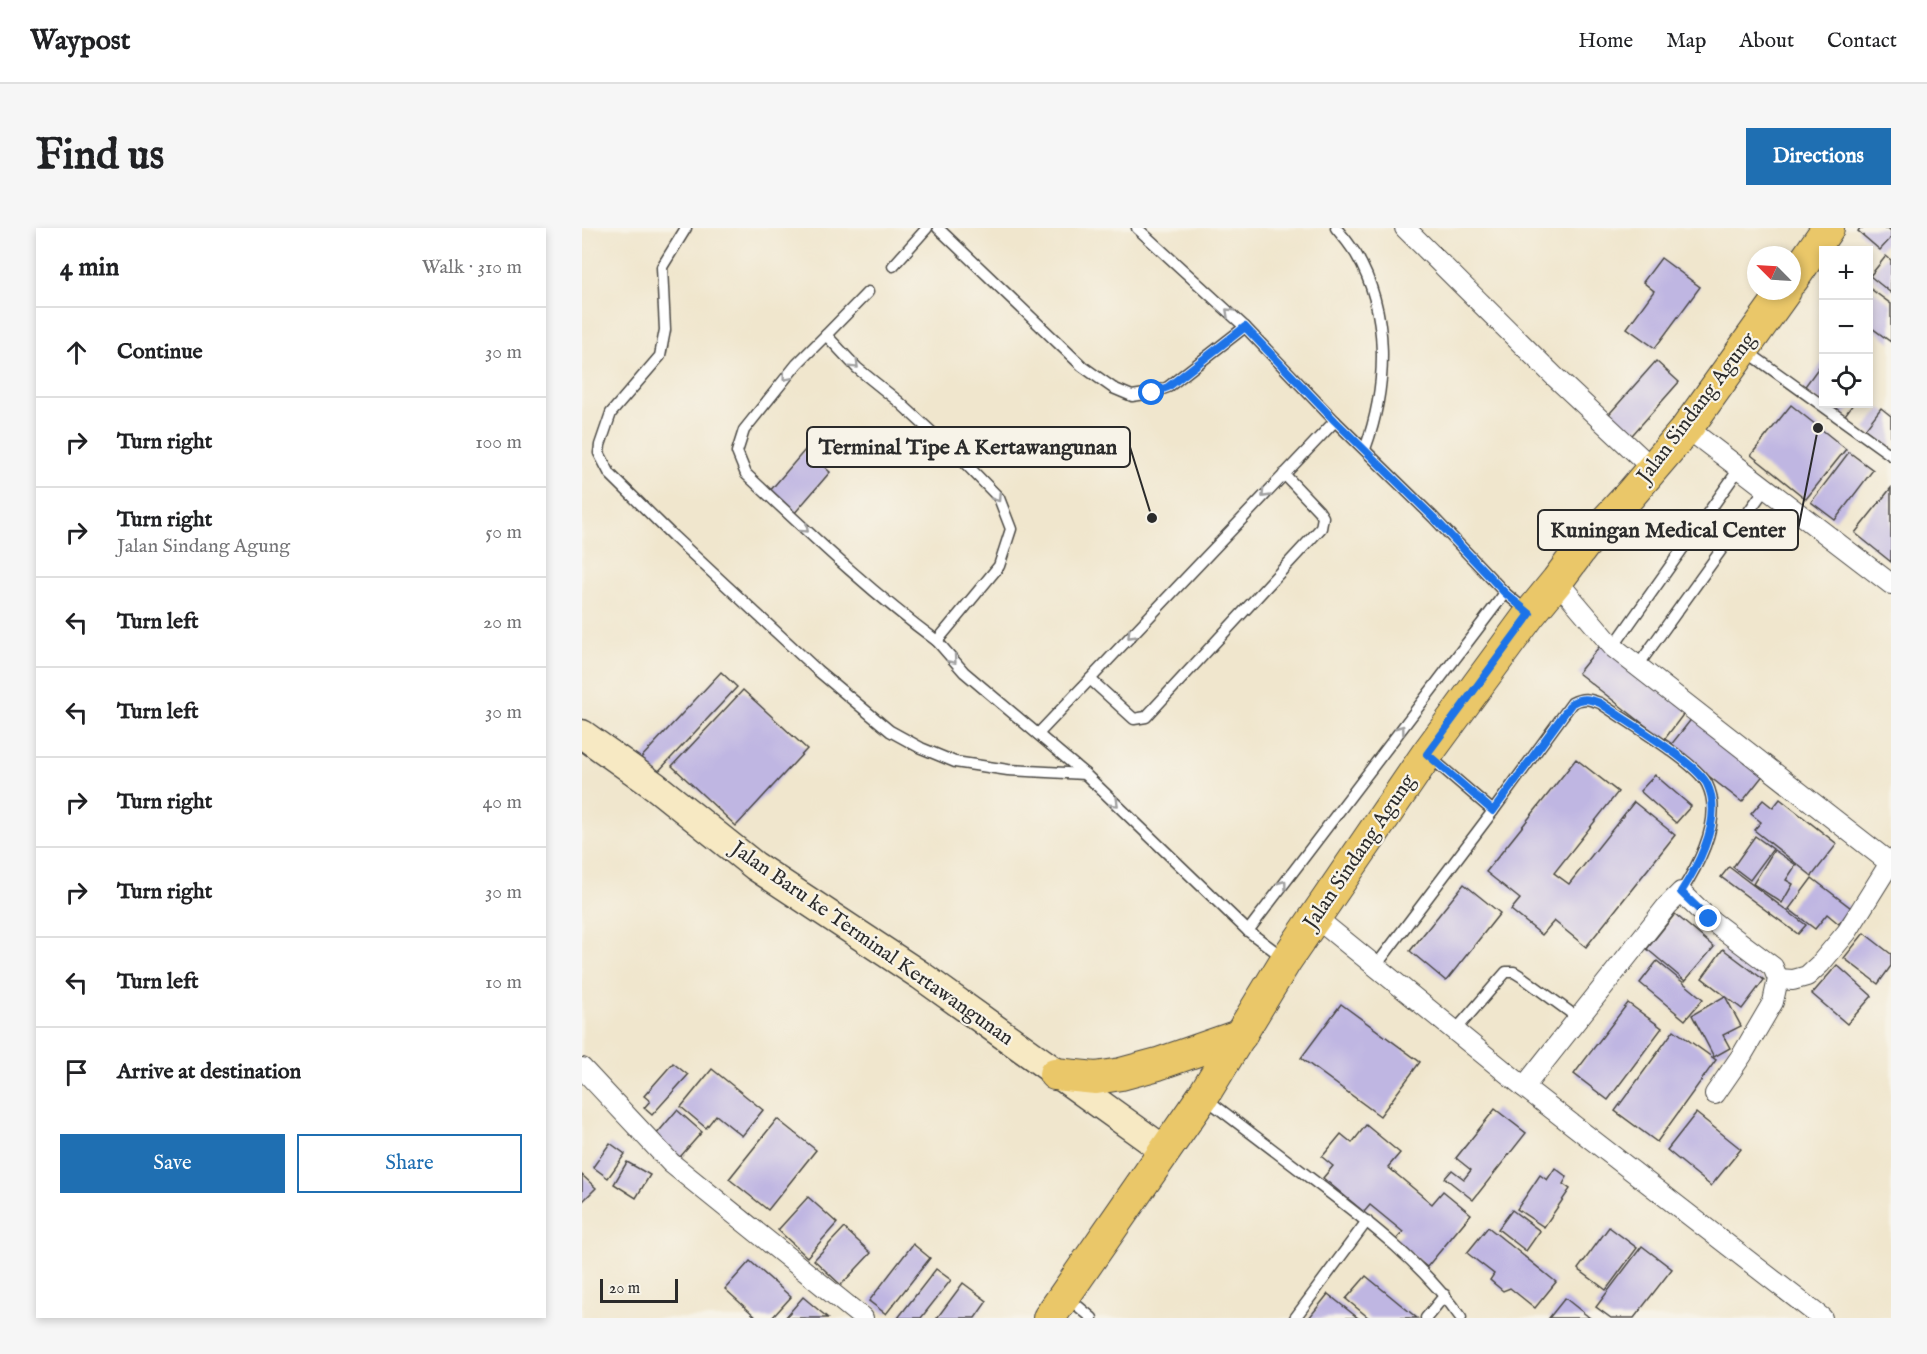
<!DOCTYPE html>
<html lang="en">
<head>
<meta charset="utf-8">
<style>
  body { margin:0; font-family:"IM FELL English",serif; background:#f6f6f6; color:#202124 }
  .controls { position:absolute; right:18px; top:18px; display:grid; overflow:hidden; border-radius:0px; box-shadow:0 3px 9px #0003 }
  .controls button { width:54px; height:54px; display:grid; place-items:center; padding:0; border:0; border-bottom:2px solid #e0e0e0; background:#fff; color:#202124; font:30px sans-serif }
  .compass { position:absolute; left:1165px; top:18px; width:54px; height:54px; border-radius:50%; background:#fff; box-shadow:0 3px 9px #0003; rotate:294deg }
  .scale { position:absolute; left:18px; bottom:15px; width:78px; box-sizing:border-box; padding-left:6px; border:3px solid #2b2b2b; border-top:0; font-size:16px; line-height:21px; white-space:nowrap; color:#2b2b2b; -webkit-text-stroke:4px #f7f3e8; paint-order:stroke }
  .stop { position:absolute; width:18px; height:18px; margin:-14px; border:4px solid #1a73e8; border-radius:50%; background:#fff }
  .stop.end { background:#1a73e8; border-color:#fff; box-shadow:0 2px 6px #0008 }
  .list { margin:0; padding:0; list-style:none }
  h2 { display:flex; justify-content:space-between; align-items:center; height:78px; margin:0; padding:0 24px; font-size:26px }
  h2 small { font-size:20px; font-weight:400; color:#757577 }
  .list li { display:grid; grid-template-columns:39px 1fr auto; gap:18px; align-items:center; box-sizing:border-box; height:90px; padding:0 24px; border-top:2px solid #e0e0e0 }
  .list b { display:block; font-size:22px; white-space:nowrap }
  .list p { margin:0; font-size:20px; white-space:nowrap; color:#757577 }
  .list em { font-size:20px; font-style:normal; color:#757577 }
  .actions { display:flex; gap:12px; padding:18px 24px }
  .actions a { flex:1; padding:14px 0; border:2px solid #1f6fb2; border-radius:0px; text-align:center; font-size:21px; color:#1f6fb2 }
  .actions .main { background:#1f6fb2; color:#fff }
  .icon { flex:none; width:33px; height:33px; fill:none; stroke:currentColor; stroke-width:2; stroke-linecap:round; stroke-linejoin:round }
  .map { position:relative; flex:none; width:1309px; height:1090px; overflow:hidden; border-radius:0px }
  header { display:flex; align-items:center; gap:36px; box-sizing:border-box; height:84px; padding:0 30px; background:#fff; border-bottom:2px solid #e0e0e0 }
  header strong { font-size:28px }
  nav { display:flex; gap:33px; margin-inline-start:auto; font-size:21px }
  .intro { display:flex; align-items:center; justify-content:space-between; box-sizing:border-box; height:144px; padding:0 36px }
  h1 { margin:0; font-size:42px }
  .button { padding:15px 27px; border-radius:0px; background:#1f6fb2; color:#fff; font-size:21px; font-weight:700 }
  main { display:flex; gap:36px; padding:0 36px }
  aside { flex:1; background:#fff; border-radius:0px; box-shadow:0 3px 9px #0003 }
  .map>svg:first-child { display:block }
</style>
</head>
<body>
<header>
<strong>Waypost</strong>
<nav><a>Home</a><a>Map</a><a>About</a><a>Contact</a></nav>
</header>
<div class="intro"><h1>Find us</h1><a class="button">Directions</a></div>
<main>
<aside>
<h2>4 min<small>Walk · 310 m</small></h2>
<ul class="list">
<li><svg class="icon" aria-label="ahead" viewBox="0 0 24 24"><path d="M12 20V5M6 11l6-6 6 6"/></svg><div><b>Continue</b></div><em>30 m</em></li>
<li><svg class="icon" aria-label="right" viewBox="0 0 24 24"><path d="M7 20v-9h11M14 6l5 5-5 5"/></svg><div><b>Turn right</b></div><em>100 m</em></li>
<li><svg class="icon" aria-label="right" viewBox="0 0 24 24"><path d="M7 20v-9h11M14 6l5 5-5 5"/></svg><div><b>Turn right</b><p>Jalan Sindang Agung</p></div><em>50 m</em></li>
<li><svg class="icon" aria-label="left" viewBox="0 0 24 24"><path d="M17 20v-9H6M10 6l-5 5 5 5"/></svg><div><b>Turn left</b></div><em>20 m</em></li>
<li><svg class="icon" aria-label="left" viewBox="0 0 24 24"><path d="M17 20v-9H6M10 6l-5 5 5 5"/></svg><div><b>Turn left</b></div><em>30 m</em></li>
<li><svg class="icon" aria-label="right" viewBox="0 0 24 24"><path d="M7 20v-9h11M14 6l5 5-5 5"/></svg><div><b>Turn right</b></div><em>40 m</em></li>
<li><svg class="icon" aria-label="right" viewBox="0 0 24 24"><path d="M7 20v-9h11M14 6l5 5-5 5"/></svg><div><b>Turn right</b></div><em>30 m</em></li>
<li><svg class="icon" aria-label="left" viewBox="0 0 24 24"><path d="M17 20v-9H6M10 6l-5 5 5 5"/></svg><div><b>Turn left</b></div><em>10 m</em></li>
<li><svg class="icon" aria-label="arrive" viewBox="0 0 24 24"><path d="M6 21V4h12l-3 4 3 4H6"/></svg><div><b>Arrive at destination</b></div></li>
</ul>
<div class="actions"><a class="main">Save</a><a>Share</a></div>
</aside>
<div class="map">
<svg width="1309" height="1090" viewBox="0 0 1309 1090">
  <rect width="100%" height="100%" fill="#f7f3e8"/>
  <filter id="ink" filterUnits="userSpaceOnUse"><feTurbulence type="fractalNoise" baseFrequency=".0167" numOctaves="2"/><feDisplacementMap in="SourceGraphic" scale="12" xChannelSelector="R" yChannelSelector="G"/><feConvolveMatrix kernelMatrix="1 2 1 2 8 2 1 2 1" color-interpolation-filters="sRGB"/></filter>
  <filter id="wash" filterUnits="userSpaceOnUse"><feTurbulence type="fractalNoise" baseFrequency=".008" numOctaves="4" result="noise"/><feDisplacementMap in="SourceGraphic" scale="24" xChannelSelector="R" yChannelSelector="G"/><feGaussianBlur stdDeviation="1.35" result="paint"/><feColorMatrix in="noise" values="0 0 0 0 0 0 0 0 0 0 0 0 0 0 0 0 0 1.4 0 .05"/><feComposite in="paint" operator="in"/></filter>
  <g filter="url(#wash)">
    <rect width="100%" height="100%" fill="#f0e6cd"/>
    <g id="blocks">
      <g fill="#bfb6e2">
        <polygon points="1278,0 1306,0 1309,3 1309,10 1298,22 1276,3"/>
        <polygon points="1304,28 1309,32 1309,65 1288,48"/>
        <polygon points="1079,30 1118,59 1073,120 1045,100 1072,63 1061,54"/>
        <polygon points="1286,59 1309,76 1309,114 1286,97"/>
        <polygon points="1242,132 1242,176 1271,176 1261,190 1221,161"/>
        <polygon points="1074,133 1097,154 1044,214 1021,193"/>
        <polygon points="1209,177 1264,221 1224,271 1169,227"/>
        <polygon points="1299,180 1309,188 1309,221 1283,201"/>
        <polygon points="223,222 248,244 212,286 187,264"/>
        <polygon points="1267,224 1291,242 1253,292 1229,274"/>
        <polygon points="1309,260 1309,334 1273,305"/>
        <polygon points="1021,414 1106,480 1082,512 996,445"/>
        <polygon points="139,444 155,459 74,546 58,531"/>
        <polygon points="161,462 225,521 154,598 90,538"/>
        <polygon points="1111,489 1183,545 1160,574 1088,518"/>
        <polygon points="994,531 1036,564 972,645 987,656 1052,574 1093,607 1004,719 972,693 960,707 929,682 938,671 904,644"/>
        <polygon points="1073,547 1109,578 1094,595 1058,563"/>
        <polygon points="1198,571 1255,616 1230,648 1172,602 1179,594 1169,586 1181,572 1191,580"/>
        <polygon points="1173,608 1191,621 1168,652 1151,639"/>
        <polygon points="1192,622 1214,637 1204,652 1211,656 1200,675 1171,656"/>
        <polygon points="1147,639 1224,697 1216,706 1139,649"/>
        <polygon points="1230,650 1269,680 1257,696 1245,686 1233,701 1207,681"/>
        <polygon points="882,656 918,685 864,753 828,723"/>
        <polygon points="1093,686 1132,719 1103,753 1065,721"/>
        <polygon points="1282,705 1309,726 1309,738 1296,756 1262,730"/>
        <polygon points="1141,721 1182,752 1160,781 1120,750"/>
        <polygon points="1075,733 1121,771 1103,792 1058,755"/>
        <polygon points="1255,737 1290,768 1265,796 1230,766"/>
        <polygon points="1143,768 1159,798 1141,807 1148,820 1132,829 1110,787"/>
        <polygon points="1046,775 1080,800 1026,872 992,846"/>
        <polygon points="759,776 838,834 798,888 719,830"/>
        <polygon points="1092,802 1134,832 1075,914 1033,883"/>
        <polygon points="91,835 106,847 70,887 62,880 68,873 62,868"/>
        <polygon points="130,841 181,882 160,908 134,887 124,900 99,879"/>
        <polygon points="913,881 944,905 891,972 863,950 870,942 882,951 889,942 874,930"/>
        <polygon points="95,882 120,904 98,929 73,908"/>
        <polygon points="1114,885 1159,921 1129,958 1085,922"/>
        <polygon points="195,891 234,922 186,982 147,951"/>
        <polygon points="784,897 818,925 806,939 850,976 861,963 889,986 845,1039 813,1013 821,1004 788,977 782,984 741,950 751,938 740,929 759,906 770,915"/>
        <polygon points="28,915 43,926 26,950 11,939"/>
        <polygon points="45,934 68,947 54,970 32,956"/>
        <polygon points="973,940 985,949 981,956 988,961 962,999 935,981 958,947 965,952"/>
        <polygon points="0,947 14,960 0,974"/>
        <polygon points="226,969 255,995 225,1029 196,1002"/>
        <polygon points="930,982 958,1003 944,1023 916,1001"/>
        <polygon points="906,999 974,1054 953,1080 928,1060 921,1063 908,1052 912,1046 885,1025"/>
        <polygon points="1027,999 1055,1020 1024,1062 996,1041"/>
        <polygon points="262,1000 289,1025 259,1057 232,1032"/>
        <polygon points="331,1016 348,1030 304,1086 287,1073"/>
        <polygon points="1060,1018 1090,1041 1052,1090 1029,1090 1014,1079"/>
        <polygon points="168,1033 209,1069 190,1090 175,1090 143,1061"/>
        <polygon points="354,1041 369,1052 339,1090 316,1090"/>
        <polygon points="784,1048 835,1090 787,1090 764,1071"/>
        <polygon points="381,1055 405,1073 393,1090 355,1090"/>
        <polygon points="746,1066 776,1090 727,1090"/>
        <polygon points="221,1069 246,1090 203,1090"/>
        <polygon points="983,1070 1008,1090 967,1090"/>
      </g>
    </g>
  </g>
  <g filter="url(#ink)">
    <use href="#blocks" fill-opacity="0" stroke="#494743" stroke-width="1.5"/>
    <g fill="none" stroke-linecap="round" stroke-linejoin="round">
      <defs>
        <g id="lane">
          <polyline points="104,0 80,39 83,102 78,128 29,185 18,217 17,225 28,246 91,308 235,442 308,503 339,520 373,534 426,542 503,546"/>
          <polyline points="356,0 500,138 531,160 550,168 570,165 586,159 663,99"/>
          <polyline points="555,0 663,99 753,193 851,289 923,365 946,384"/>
          <path d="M754,0C761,8 768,17 774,26C808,84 806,158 783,221"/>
          <polyline points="311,38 345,0"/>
          <polyline points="286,64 244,107 275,140 316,173 381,233 417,270 429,301 417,338 355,413 382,444 503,546 666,703 702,730"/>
          <path d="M244,107L215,136L162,202L155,224L164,246C226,304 287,363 355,413"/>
          <polyline points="1163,122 1309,227"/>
          <polyline points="1031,419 1157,241"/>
          <polyline points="1055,439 1183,261"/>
          <polyline points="508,451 552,491 564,489 739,300 741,289 737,283 702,246"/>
          <polyline points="456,506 753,193"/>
          <polyline points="848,529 911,583"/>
          <polyline points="666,703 923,365"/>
          <path d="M793,739L911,583L990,475C1001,469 1007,471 1018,475C1041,491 1114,534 1125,556C1142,590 1117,636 1099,664"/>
          <polyline points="873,803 924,744 932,744 940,749 996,790"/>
          <path d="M623,870C661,899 699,928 736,956C789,996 841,1036 879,1090"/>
          <polyline points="485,1069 510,1090"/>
          <polyline points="713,1090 785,993"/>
          <polyline points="844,1090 863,1067"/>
        </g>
        <g id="street">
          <polyline points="823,0 973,149 1071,241"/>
          <polyline points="1105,200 1309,356"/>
          <polyline points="975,353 1031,419 1308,635 1265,704 1238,736 1225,748 1211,752 1196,751"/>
          <polyline points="733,689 942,859 1240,1090"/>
          <polyline points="0,840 89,935 281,1090"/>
          <polyline points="942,859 1085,678 1099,664 1127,691 1191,739 1196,751 1191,774 1160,827 1133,866"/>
        </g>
        <polyline id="secondary" points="0,506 73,558 173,638 338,747 582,922"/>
        <g id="primary">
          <polyline points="1210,52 1246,0"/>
          <polyline points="473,846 514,850 539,846 576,836 659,807"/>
          <polyline points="467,1090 621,868 704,732 845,526 948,386 975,353 1001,318 1048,267 1105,200 1203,63"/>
        </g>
      </defs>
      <use href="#lane" stroke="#494743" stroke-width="13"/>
      <use href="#street" stroke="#494743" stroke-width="22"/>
      <use href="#secondary" stroke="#494743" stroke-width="31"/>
      <use href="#primary" stroke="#494743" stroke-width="34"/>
      <use href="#lane" stroke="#fff" stroke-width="10"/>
      <use href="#street" stroke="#fff" stroke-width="20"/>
      <use href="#secondary" stroke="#f7e9c3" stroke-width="28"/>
      <use href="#primary" stroke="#eac769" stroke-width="32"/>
    </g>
    <defs><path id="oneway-chevron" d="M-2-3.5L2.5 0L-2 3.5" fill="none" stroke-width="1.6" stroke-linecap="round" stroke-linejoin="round" transform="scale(1.5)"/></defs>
    <g stroke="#a0a0a0">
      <use href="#oneway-chevron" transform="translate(647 84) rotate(-137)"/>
      <use href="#oneway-chevron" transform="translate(273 137) rotate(45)"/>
      <use href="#oneway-chevron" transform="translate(204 149) rotate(130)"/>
      <use href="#oneway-chevron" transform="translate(683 266) rotate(134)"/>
      <use href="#oneway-chevron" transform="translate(415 270) rotate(56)"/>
      <use href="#oneway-chevron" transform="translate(223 301) rotate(42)"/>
      <use href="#oneway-chevron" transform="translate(549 407) rotate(134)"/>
      <use href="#oneway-chevron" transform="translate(371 432) rotate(49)"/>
      <use href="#oneway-chevron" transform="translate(819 501) rotate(-53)"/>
      <use href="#oneway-chevron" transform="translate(533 575) rotate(44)"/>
      <use href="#oneway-chevron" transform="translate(701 656) rotate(-53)"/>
    </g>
  </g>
  <g fill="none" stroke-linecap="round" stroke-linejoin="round" filter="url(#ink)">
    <path stroke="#1a73e8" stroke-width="8" d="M570,165L586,159L663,99L753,193L851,289L923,365L948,386L845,526L911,583L990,475C1000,469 1007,471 1018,475C1041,491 1114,534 1125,556C1142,590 1117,636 1099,664L1127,691"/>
  </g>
  <g text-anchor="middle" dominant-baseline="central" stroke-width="4.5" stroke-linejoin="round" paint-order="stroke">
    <g font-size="21" fill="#2b2b2b" stroke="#f7f3e8">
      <text transform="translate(1115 180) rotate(-53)">Jalan Sindang Agung</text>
      <text transform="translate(778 624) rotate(-56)">Jalan Sindang Agung</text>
      <text transform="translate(290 716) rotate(35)">Jalan Baru ke Terminal Kertawangunan</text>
    </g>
  </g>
  <path fill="none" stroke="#2b2b2b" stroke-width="2" d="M570 290L548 219M1236 200L1216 302"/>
  <g fill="#2b2b2b" stroke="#f7f3e8" stroke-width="2">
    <circle cx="570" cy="290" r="6"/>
    <circle cx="1236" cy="200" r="6"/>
  </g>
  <g fill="#f7f3e8" stroke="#2b2b2b" stroke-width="2">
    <rect x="225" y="199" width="323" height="40" rx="6"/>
    <rect x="956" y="282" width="260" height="40" rx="6"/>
  </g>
  <g font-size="22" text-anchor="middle" font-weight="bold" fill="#2b2b2b">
    <text x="386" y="226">Terminal Tipe A Kertawangunan</text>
    <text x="1086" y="309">Kuningan Medical Center</text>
  </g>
</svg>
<div class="controls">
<button>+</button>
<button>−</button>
<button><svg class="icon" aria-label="locate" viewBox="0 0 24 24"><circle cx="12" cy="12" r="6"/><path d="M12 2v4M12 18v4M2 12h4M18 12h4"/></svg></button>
</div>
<svg class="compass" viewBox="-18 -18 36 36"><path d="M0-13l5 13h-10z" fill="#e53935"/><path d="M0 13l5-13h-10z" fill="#757577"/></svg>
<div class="scale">20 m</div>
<div class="stop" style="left:570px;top:165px"></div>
<div class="stop end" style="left:1127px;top:691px"></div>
</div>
</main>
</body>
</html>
